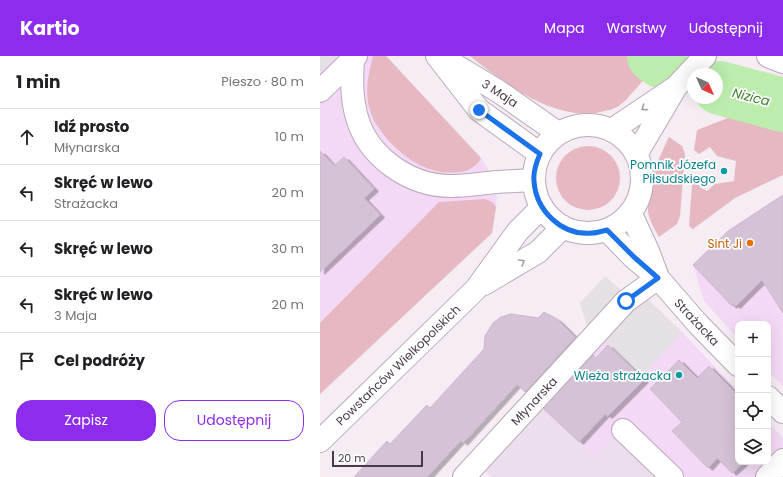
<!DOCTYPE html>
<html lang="pl">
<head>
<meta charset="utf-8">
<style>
  body { margin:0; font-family:Poppins,sans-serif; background:#f2f2f2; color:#202124 }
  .controls { position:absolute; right:12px; bottom:12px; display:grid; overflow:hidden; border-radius:8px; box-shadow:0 4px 16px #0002 }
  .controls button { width:36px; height:36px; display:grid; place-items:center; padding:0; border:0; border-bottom:1px solid #e0e0e0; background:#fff; color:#202124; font:20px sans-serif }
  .compass { position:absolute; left:367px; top:12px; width:36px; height:36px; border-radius:50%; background:#fff; box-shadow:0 4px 16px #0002; rotate:135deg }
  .scale { position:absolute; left:12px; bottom:10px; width:91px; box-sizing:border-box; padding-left:4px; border:2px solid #493a49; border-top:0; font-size:11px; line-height:14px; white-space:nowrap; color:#493a49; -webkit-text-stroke:3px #fff; paint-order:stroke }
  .stop { position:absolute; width:12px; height:12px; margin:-9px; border:3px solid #1a73e8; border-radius:50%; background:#fff }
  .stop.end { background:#1a73e8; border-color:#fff; box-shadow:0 1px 4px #0008 }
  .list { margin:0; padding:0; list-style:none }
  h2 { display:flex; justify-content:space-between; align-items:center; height:52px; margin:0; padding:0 16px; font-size:17px }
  h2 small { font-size:13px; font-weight:400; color:#757577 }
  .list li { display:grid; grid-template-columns:26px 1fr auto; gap:12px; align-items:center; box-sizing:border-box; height:56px; padding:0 16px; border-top:1px solid #e0e0e0 }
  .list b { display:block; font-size:15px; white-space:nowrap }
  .list p { margin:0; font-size:13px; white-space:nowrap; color:#757577 }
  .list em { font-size:13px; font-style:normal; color:#757577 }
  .actions { display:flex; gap:8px; padding:12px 16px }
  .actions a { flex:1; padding:9px 0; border:1px solid #8d2cec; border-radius:16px; text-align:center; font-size:14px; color:#8d2cec }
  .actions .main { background:#8d2cec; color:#fff }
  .icon { flex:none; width:22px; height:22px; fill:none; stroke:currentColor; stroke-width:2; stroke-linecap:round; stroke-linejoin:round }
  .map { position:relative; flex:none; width:463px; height:421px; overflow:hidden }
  header { display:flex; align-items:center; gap:24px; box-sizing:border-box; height:56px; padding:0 20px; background:#8d2cec; color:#fff }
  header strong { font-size:19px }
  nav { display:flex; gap:22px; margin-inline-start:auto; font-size:14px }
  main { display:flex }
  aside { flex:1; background:#fff }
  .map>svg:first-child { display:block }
</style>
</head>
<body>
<header>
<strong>Kartio</strong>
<nav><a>Mapa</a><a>Warstwy</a><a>Udostępnij</a></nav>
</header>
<main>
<aside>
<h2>1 min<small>Pieszo · 80 m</small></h2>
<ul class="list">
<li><svg class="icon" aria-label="ahead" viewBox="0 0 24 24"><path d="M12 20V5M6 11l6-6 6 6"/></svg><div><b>Idź prosto</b><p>Młynarska</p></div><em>10 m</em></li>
<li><svg class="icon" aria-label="left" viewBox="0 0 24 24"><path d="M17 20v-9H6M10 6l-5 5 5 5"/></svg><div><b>Skręć w lewo</b><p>Strażacka</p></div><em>20 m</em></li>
<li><svg class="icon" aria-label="left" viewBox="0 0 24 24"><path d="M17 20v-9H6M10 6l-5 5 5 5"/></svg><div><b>Skręć w lewo</b></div><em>30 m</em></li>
<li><svg class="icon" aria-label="left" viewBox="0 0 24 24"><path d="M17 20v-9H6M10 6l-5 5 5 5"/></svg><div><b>Skręć w lewo</b><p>3 Maja</p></div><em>20 m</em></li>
<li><svg class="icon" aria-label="arrive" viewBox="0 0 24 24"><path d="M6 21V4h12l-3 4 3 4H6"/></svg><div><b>Cel podróży</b></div></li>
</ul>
<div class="actions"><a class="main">Zapisz</a><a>Udostępnij</a></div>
</aside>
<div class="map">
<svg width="463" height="421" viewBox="0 0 463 421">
  <defs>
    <filter id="shadow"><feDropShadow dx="4.5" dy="2.5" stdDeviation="0" flood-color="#0004"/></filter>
  </defs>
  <rect width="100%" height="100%" fill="#f5ecf4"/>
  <polygon fill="#ecdeec" points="223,352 274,401 303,374 352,421 171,421 165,415"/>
  <g fill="#f3d9f5">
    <polygon points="0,0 66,0 161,102 169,115 174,128 177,142 172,177 0,338"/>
    <polygon points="463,139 463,330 448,315 448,268 418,268 418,283 384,245 373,209 408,175"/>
    <polygon points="321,243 327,243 359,273 418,335 418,406 448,406 448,366 463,382 463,421 352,421 303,374 274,401 223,352"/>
  </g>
  <g fill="#e6b8c1">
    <path d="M53,0H66L161,102C157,111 148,115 139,116C110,120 85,103 67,83C61,75 54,67 51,57C44,36 48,21 53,0Z"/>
    <path d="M150,0H344C334,12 324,23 314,35C310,39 306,45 301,48C296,53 288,54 281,56C235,66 184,27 150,0Z"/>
    <polygon points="413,60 463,74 463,119 415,142 373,173 371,172 369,169 372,129 377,127 381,132 387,135 395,128 414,125 416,105 397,100 390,91 379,98 374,94 377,74"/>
    <path d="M349,81L362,90L365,98L360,160L357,168L339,181C334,172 329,164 328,155C325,135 340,99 349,81Z"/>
    <circle cx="268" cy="122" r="32"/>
    <polygon points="165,143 172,146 176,151 172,177 0,338 0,267 119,146"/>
  </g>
  <g fill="#e4e0e4">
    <polygon points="0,0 16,0 0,16"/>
    <polygon points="285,220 301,234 267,270 260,247"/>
    <polygon points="321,243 327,243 359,273 359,280 321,321 283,285"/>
  </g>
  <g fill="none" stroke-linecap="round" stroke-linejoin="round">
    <g stroke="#bcedad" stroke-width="54">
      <polyline points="334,0 341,5"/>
      <polyline points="400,32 463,49"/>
    </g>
  </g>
  <g fill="#d5c2d6" stroke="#cfb6d0" filter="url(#shadow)">
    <polygon points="0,95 14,110 24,101 54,133 44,142 60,159 0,216"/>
    <polygon points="463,139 463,257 442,224 416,250 413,248 412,250 373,209 408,175"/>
    <polygon points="224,256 238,264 255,281 205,336 197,328 143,387 141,384 107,421 34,421 67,385 70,388 107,349 110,352 164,293 165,280 173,267 181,261 191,258 218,262"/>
    <polygon points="288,289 324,324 288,360 285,358 259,386 224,353 273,299 276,302"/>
    <polygon points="359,304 377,322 389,310 418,339 418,406 424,406 412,417 397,402 388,412 352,375 362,366 330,333"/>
  </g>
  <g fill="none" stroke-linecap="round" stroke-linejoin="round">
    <defs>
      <g id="minor">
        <polyline points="117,0 159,54 220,98"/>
        <polyline points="448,0 463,6"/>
        <path d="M33,3C32,22 31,39 36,58C46,100 89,130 131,130C146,130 162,127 177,126C189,125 201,125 213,124"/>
        <polyline points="125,3 178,35 238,77"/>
        <polyline points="0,35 36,0"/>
        <circle cx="268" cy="123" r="54"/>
        <polyline points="292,74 353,33"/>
        <polyline points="317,97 356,31 385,0"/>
        <polyline points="311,158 328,195 337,219"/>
        <polyline points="287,174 313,201 338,222 378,268 418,309"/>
        <polyline points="164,228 218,196 243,171"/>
        <polyline points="448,341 463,356"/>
        <polyline points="303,374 352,421"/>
        <polyline points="0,385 156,233 198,175 222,151"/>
        <polyline points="144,421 306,245 338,222"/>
        <polyline points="447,421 463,404"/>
      </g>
    </defs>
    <use href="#minor" stroke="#baa9ba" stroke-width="24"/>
    <use href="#minor" stroke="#fff" stroke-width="22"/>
  </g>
  <defs><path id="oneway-chevron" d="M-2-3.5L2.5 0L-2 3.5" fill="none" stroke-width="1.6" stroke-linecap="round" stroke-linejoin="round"/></defs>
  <g stroke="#a49ca4">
    <use href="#oneway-chevron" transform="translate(324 52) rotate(146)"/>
    <use href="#oneway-chevron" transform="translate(202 206) rotate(-31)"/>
  </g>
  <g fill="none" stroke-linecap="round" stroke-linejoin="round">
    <path stroke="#1a73e8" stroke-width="5" d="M159,54L220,98C216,107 213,116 214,125C216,155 242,180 272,177C277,177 282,175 287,174L314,201L338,222L306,245"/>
  </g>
  <g fill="#0f9aa8" stroke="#fff" stroke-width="1.5">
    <circle cx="404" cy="115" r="4"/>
    <circle cx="359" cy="319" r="4"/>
  </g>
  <circle fill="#e8710a" stroke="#fff" stroke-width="1.5" cx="430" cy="187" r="4"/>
  <g text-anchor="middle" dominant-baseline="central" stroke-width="3.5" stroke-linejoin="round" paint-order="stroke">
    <g font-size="12" fill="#493a49" stroke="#fff">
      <text transform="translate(180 37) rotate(33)">3 Maja</text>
      <text transform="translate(377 266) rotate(47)">Strażacka</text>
      <text transform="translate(78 309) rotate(-44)">Powstańców Wielkopolskich</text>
      <text transform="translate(214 345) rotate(-47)">Młynarska</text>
    </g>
    <g font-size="12" fill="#0d838f" stroke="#fff" text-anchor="end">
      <text x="396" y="108">Pomnik Józefa<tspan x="396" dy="14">Piłsudskiego</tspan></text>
      <text x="351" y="319">Wieża strażacka</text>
    </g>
    <g font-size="12" fill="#c56008" stroke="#fff" text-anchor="end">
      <text x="422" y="187">Sint Ji</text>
    </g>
    <g font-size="13" font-style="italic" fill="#3f802d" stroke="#fff">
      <text transform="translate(431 41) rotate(14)">Nizica</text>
    </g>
  </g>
</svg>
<div class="controls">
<button>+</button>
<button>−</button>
<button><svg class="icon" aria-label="locate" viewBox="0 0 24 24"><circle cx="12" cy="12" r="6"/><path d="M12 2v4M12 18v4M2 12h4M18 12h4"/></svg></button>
<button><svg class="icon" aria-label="layers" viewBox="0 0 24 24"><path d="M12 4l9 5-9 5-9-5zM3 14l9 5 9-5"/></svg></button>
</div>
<svg class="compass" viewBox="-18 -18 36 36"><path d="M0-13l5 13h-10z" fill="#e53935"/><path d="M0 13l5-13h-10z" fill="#757577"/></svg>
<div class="scale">20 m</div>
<div class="stop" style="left:306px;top:245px"></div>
<div class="stop end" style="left:159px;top:54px"></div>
</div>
</main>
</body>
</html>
